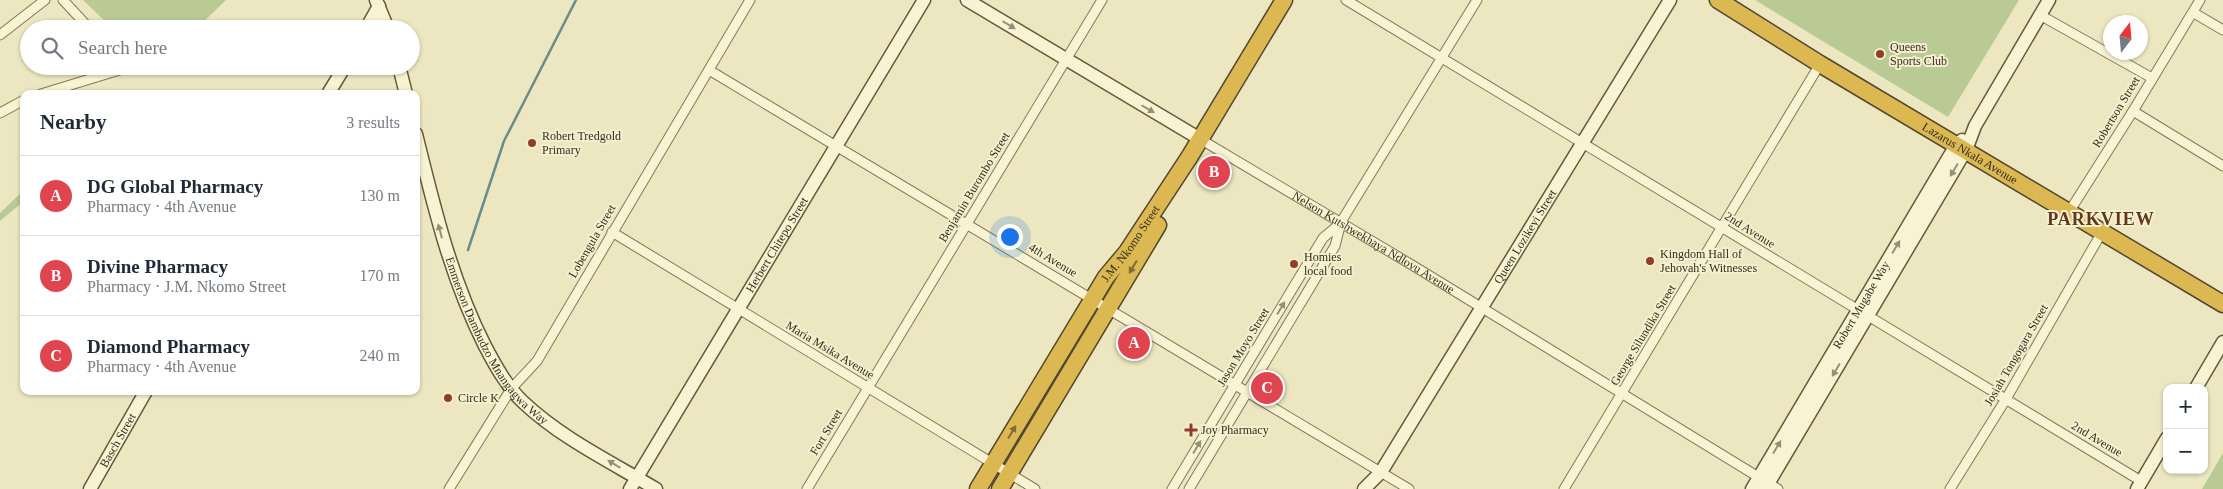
<!DOCTYPE html>
<html lang="en">
<head>
<meta charset="utf-8">
<style>
  body { margin:0; font-family:Georgia,serif; background:#f6f6f7; color:#1f2937 }
  .controls { position:absolute; right:15px; bottom:15px; display:grid; overflow:hidden; border-radius:10px; box-shadow:0 1px 4px #0004 }
  .controls button { width:45px; height:45px; display:grid; place-items:center; padding:0; border:0; border-bottom:1px solid #e0e1e3; background:#fff; color:#1f2937; font:25px sans-serif }
  .compass { position:absolute; left:2103px; top:15px; width:45px; height:45px; border-radius:50%; background:#fff; box-shadow:0 1px 4px #0004; rotate:16deg }
  .you { position:absolute; left:1009px; top:236px; width:18px; height:18px; margin:-12px; border:4px solid #fff; border-radius:50%; background:#1a73e8; box-shadow:0 0 0 8px #1a73e833 }
  .badge { display:grid; place-items:center; width:32px; height:32px; border-radius:50%; background:#2563eb; color:#fff; font-size:16px; font-weight:700 }
  .pin { position:absolute; translate:-50% -50%; border:2px solid #fff; box-shadow:0 1px 5px #0006 }
  .list { margin:0; padding:0; list-style:none }
  h2 { display:flex; justify-content:space-between; align-items:center; height:65px; margin:0; padding:0 20px; font-size:21px }
  h2 small { font-size:16px; font-weight:400; color:#747a83 }
  .list li { display:grid; grid-template-columns:32px 1fr auto; gap:15px; align-items:center; box-sizing:border-box; height:80px; padding:0 20px; border-top:1px solid #e0e1e3 }
  .list b { display:block; font-size:19px; white-space:nowrap }
  .list p { margin:0; font-size:16px; white-space:nowrap; color:#747a83 }
  .list em { font-size:16px; font-style:normal; color:#747a83 }
  .icon { flex:none; width:28px; height:28px; fill:none; stroke:currentColor; stroke-width:2; stroke-linecap:round; stroke-linejoin:round }
  .map { position:relative; flex:none; width:2223px; height:489px; overflow:hidden }
  .search { position:absolute; background:#fff; box-shadow:0 1px 4px #0004; left:20px; top:20px; width:400px; height:55px; display:flex; align-items:center; gap:12px; box-sizing:border-box; padding:0 18px; border-radius:28px; color:#747a83; font-size:19px }
  .panel { position:absolute; background:#fff; box-shadow:0 1px 4px #0004; left:20px; top:90px; width:400px; height:305px; border-radius:10px }
  .map>svg:first-child { display:block }
</style>
</head>
<body>
<div class="map">
<svg width="2223" height="489" viewBox="0 0 2223 489">
  <rect width="100%" height="100%" fill="#ece7c0"/>
  <g fill="#baca95">
    <polygon points="83,0 226,0 196,29 113,29"/>
    <polygon points="1755,0 2019,0 1948,117"/>
    <polygon points="24,190 24,201 0,221 0,213"/>
    <polygon points="2223,453 2223,489 2202,489"/>
  </g>
  <g fill="none" stroke-linecap="round" stroke-linejoin="round">
    <polyline stroke="#6b8c8a" stroke-width="2.5" points="468,250 504,141 576,0"/>
    <defs>
      <g id="street">
        <polyline points="63,0 90,29"/>
        <polyline points="1346,0 2141,481"/>
        <polyline points="2194,13 2223,30"/>
        <polyline points="2040,15 2152,78"/>
        <polyline points="0,35 45,0"/>
        <polyline points="709,70 1409,489"/>
        <polyline points="41,94 126,68 125,66"/>
        <polyline points="2133,111 2223,166"/>
        <polyline points="0,113 24,100"/>
        <path id="s1" d="M1200,139L1412,265L1778,489"/>
        <polyline points="2069,212 2133,111 2200,0"/>
        <polyline points="612,232 1035,489"/>
        <polyline points="449,489 511,389 537,361 750,0"/>
        <polyline points="807,489 1102,0"/>
        <polyline points="1172,489 1323,238 1341,223"/>
        <polyline points="1189,489 1335,246 1341,222 1477,0"/>
        <polyline points="1564,489 1820,64"/>
        <polyline points="1950,489 2006,399 2102,232"/>
      </g>
      <g id="secondary">
        <polyline points="376,0 388,29"/>
        <polyline points="967,0 1200,139"/>
        <polyline points="366,29 379,6"/>
        <polyline points="399,66 406,94"/>
        <polyline points="328,94 345,66"/>
        <path id="s2" d="M416,134C434,207 451,279 485,346C495,365 507,387 523,402C561,438 611,462 656,489"/>
        <polyline points="2196,388 2223,342"/>
        <path id="s3" d="M90,489L146,391"/>
        <path id="s4" d="M630,489L924,0"/>
        <path id="s5" d="M1364,489L1381,472L1670,0"/>
        <path id="s6" d="M1752,489L1956,145L1962,140"/>
        <polyline points="1765,489 1966,150 1975,126 2049,0"/>
        <polyline points="2137,489 2167,438"/>
      </g>
      <g id="highway">
        <path id="s7" d="M1718,0L1820,64L2223,304"/>
        <path id="s8" d="M978,489L1106,277L1127,252L1190,156L1284,0"/>
        <polyline points="1000,489 1158,225"/>
      </g>
    </defs>
    <use href="#street" stroke="#857859" stroke-width="11"/>
    <use href="#secondary" stroke="#66593c" stroke-width="15"/>
    <use href="#highway" stroke="#52462d" stroke-width="19"/>
    <use href="#street" stroke="#f8f4d3" stroke-width="9"/>
    <use href="#secondary" stroke="#f8f4d3" stroke-width="12"/>
    <use href="#highway" stroke="#dbb852" stroke-width="16"/>
  </g>
  <defs><path id="oneway-solid" d="M-6-.8H1V-3.2L6.5 0L1 3.2V.8H-6Z" transform="scale(1.25)"/></defs>
  <g fill="#969078">
    <use href="#oneway-solid" transform="translate(1009 25) rotate(31)"/>
    <use href="#oneway-solid" transform="translate(1148 109) rotate(30)"/>
    <use href="#oneway-solid" transform="translate(1954 170) rotate(121)"/>
    <use href="#oneway-solid" transform="translate(440 231) rotate(-105)"/>
    <use href="#oneway-solid" transform="translate(1896 247) rotate(-59)"/>
    <use href="#oneway-solid" transform="translate(1281 308) rotate(-59)"/>
    <use href="#oneway-solid" transform="translate(1836 370) rotate(121)"/>
    <use href="#oneway-solid" transform="translate(1197 447) rotate(-59)"/>
    <use href="#oneway-solid" transform="translate(1777 447) rotate(-59)"/>
    <use href="#oneway-solid" transform="translate(614 464) rotate(-149)"/>
  </g>
  <g fill="#806c35">
    <use href="#oneway-solid" transform="translate(1133 267) rotate(121)"/>
    <use href="#oneway-solid" transform="translate(1012 432) rotate(-59)"/>
  </g>
  <g fill="#923d2a" stroke="#f4f0cf" stroke-width="2">
    <circle cx="1880" cy="54" r="5"/>
    <circle cx="532" cy="143" r="5"/>
    <circle cx="1650" cy="261" r="5"/>
    <circle cx="1294" cy="264" r="5"/>
    <circle cx="448" cy="398" r="5"/>
    <path d="M1188.5 422.5h5v5h5v5h-5v5h-5v-5h-5v-5h5z"/>
  </g>
  <g text-anchor="middle" dominant-baseline="central" stroke-width="4" stroke-linejoin="round" paint-order="stroke">
    <g font-size="12" fill="#352d1d" stroke="#f4f0cf" text-anchor="start">
      <text x="1890" y="47">Queens<tspan x="1890" dy="14">Sports Club</tspan></text>
      <text x="542" y="136">Robert Tredgold<tspan x="542" dy="14">Primary</tspan></text>
      <text x="1660" y="254">Kingdom Hall of<tspan x="1660" dy="14">Jehovah's Witnesses</tspan></text>
      <text x="1304" y="257">Homies<tspan x="1304" dy="14">local food</tspan></text>
      <text x="458" y="398">Circle K</text>
      <text x="1201" y="430">Joy Pharmacy</text>
    </g>
    <g font-size="12" fill="#352d1d" stroke="#f4f0cf">
      <text transform="translate(2116 112) rotate(-59)">Robertson Street</text>
      <text stroke="none"><textPath href="#s7" startOffset="295">Lazarus Nkala Avenue</textPath></text>
      <text transform="translate(974 187) rotate(-59)">Benjamin Burombo Street</text>
      <text transform="translate(1750 230) rotate(32)">2nd Avenue</text>
      <text stroke="none"><textPath href="#s5" startOffset="300">Queen Lozikeyi Street</textPath></text>
      <text transform="translate(592 241) rotate(-60)">Lobengula Street</text>
      <text stroke="none"><textPath href="#s1" startOffset="202">Nelson Kutshwekhaya Ndlovu Avenue</textPath></text>
      <text stroke="none"><textPath href="#s8" startOffset="289">J.M. Nkomo Street</textPath></text>
      <text stroke="none"><textPath href="#s4" startOffset="285">Herbert Chitepo Street</textPath></text>
      <text transform="translate(1053 260) rotate(31)">4th Avenue</text>
      <text stroke="none"><textPath href="#s6" startOffset="214">Robert Mugabe Way</textPath></text>
      <text transform="translate(1643 335) rotate(-59)">George Silundika Street</text>
      <text stroke="none"><textPath href="#s2" startOffset="225">Emmerson Dambudzo Mnangagwa Way</textPath></text>
      <text transform="translate(1243 347) rotate(-59)">Jason Moyo Street</text>
      <text transform="translate(830 350) rotate(31)">Maria Msika Avenue</text>
      <text transform="translate(2016 355) rotate(-60)">Josiah Tongogara Street</text>
      <text transform="translate(826 432) rotate(-59)">Fort Street</text>
      <text transform="translate(2097 439) rotate(31)">2nd Avenue</text>
      <text stroke="none"><textPath href="#s3" startOffset="56">Basch Street</textPath></text>
    </g>
    <g font-size="18" font-weight="bold" letter-spacing="1" fill="#60381d" stroke="#f4f0cf">
      <text x="2101" y="219">PARKVIEW</text>
    </g>
  </g>
</svg>
<div class="controls">
<button>+</button>
<button>−</button>
</div>
<svg class="compass" viewBox="-18 -18 36 36"><path d="M0-13l5 13h-10z" fill="#e53935"/><path d="M0 13l5-13h-10z" fill="#747a83"/></svg>
<div class="you"></div>
<div class="pin badge" style="left:1134px;top:343px;background:#e0444e">A</div>
<div class="pin badge" style="left:1214px;top:172px;background:#e0444e">B</div>
<div class="pin badge" style="left:1267px;top:388px;background:#e0444e">C</div>
<div class="search"><svg class="icon" aria-label="search" viewBox="0 0 24 24"><circle cx="10" cy="10" r="6"/><path d="M15 15l6 6"/></svg>Search here</div>
<section class="panel">
<h2>Nearby<small>3 results</small></h2>
<ul class="list">
<li><span class="badge" style="background:#e0444e">A</span><div><b>DG Global Pharmacy</b><p>Pharmacy · 4th Avenue</p></div><em>130 m</em></li>
<li><span class="badge" style="background:#e0444e">B</span><div><b>Divine Pharmacy</b><p>Pharmacy · J.M. Nkomo Street</p></div><em>170 m</em></li>
<li><span class="badge" style="background:#e0444e">C</span><div><b>Diamond Pharmacy</b><p>Pharmacy · 4th Avenue</p></div><em>240 m</em></li>
</ul>
</section>
</div>
</body>
</html>
